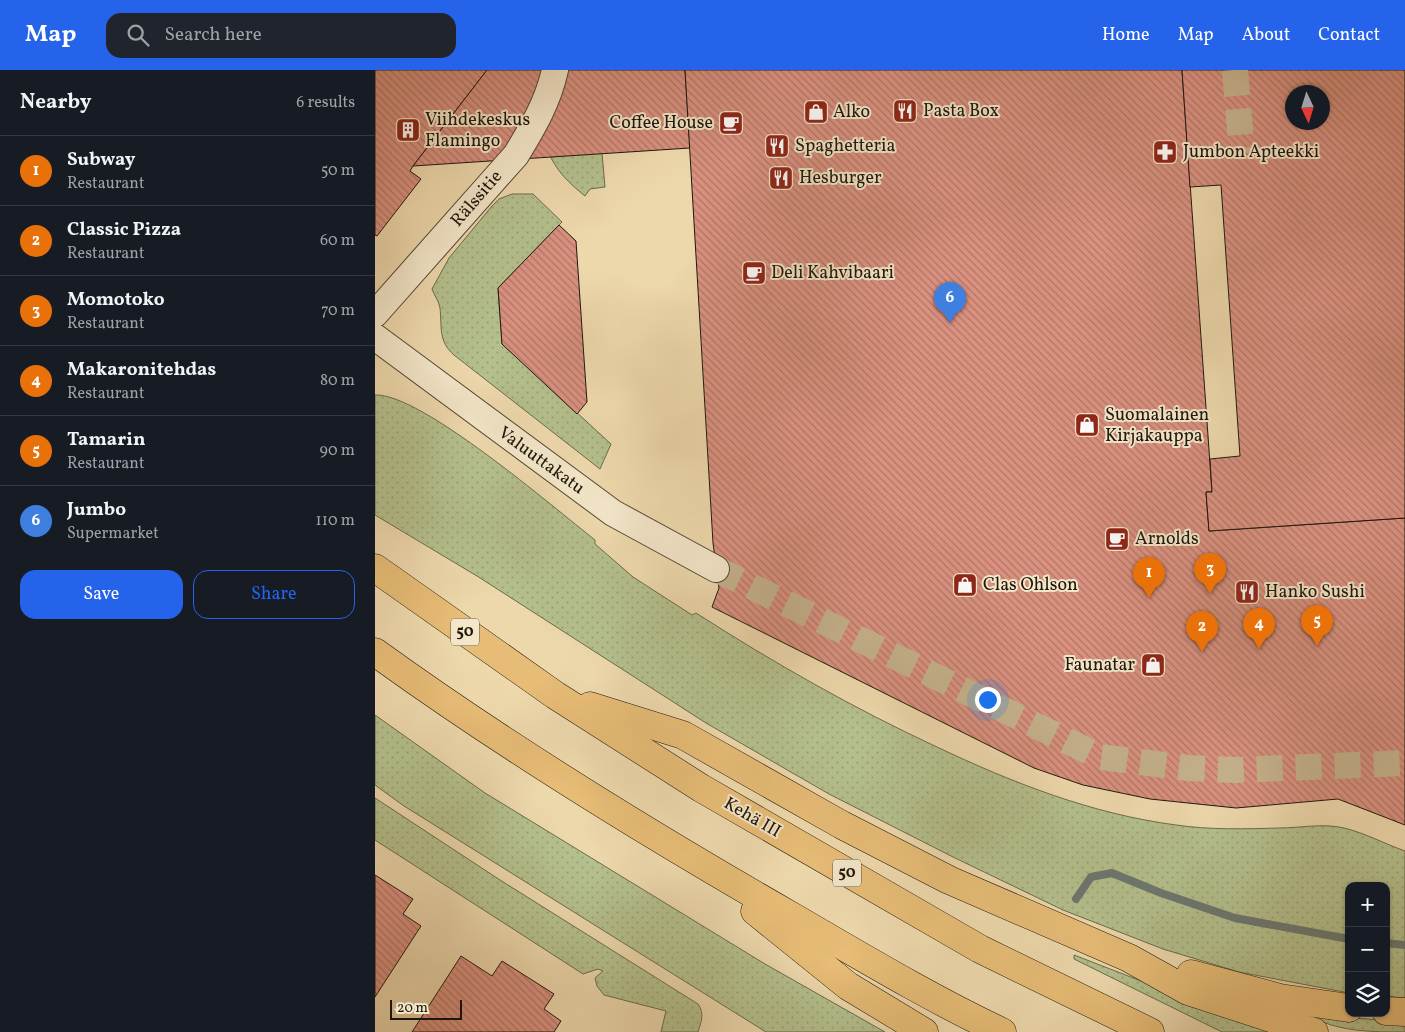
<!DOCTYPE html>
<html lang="en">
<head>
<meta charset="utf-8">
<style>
  body { margin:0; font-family:Vollkorn,serif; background:#20242c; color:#f1f3f6 }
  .controls { position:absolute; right:15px; bottom:15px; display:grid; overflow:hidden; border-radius:10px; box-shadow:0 1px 4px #0004 }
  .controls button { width:45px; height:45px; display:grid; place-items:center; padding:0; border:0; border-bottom:1px solid #363941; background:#171b24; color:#f1f3f6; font:25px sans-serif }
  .compass { position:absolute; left:910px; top:15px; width:45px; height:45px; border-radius:50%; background:#171b24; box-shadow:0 1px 4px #0004; rotate:176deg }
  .scale { position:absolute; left:15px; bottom:12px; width:72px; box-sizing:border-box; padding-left:5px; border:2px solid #1f160c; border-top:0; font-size:14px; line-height:18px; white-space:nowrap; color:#1f160c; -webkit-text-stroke:4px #f3e6c9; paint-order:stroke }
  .you { position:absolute; left:612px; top:629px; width:18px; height:18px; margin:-12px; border:4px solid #fff; border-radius:50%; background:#1a73e8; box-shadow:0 0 0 8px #1a73e833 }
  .badge { display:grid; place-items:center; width:32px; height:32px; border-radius:50%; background:#2563eb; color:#fff; font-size:16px; font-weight:700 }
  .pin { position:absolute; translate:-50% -41px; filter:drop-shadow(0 1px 2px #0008) }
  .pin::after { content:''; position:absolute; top:26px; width:18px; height:15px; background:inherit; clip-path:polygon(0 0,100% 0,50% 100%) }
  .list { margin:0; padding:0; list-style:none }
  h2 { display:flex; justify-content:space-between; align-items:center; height:65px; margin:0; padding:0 20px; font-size:21px }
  h2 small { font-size:16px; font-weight:400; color:#9ea1a6 }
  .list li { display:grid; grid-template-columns:32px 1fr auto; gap:15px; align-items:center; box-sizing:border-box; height:70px; padding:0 20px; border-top:1px solid #363941 }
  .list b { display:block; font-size:19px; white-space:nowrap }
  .list p { margin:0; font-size:16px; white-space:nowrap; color:#9ea1a6 }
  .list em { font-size:16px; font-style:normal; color:#9ea1a6 }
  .actions { display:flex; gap:10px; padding:15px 20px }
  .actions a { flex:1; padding:11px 0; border:1px solid #2563eb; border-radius:15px; text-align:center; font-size:18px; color:#2563eb }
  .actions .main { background:#2563eb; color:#fff }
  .icon { flex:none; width:28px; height:28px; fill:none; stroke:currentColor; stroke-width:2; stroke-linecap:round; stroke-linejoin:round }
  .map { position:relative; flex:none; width:1030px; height:962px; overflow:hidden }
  header { display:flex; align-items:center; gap:30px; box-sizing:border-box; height:70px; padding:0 25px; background:#2563eb; color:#fff }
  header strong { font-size:24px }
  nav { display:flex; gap:28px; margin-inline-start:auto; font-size:18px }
  .search { width:350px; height:45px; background:#20242c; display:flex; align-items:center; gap:12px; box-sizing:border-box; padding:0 18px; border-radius:15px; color:#9ea1a6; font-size:19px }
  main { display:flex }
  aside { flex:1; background:#171b24 }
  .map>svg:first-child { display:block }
</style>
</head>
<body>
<header>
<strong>Map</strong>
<div class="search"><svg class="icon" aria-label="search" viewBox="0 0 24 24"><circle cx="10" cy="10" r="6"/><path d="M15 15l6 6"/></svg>Search here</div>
<nav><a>Home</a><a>Map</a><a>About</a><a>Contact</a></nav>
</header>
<main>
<aside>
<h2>Nearby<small>6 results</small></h2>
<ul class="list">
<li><span class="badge" style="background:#e8710a">1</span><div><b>Subway</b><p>Restaurant</p></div><em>50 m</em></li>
<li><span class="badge" style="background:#e8710a">2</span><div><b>Classic Pizza</b><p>Restaurant</p></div><em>60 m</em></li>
<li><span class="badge" style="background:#e8710a">3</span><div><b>Momotoko</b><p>Restaurant</p></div><em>70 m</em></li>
<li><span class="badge" style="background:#e8710a">4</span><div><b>Makaronitehdas</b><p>Restaurant</p></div><em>80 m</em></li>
<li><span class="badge" style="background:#e8710a">5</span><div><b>Tamarin</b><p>Restaurant</p></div><em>90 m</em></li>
<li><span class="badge" style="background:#3f7fe0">6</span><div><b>Jumbo</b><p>Supermarket</p></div><em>110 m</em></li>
</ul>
<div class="actions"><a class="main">Save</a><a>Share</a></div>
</aside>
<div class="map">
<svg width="1030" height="962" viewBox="0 0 1030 962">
  <defs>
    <pattern id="grass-dots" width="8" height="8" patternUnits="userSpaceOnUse" patternTransform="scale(1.25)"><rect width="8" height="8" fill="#b4c08d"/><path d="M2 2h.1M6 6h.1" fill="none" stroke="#9aa478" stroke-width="1.8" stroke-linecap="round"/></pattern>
    <pattern id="building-back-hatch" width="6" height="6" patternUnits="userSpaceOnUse" patternTransform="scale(1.25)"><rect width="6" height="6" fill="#da9180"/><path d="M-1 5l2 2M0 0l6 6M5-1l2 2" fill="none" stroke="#b07567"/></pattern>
  </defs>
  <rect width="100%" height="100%" fill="#edd8ac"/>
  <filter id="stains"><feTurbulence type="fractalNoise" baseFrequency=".004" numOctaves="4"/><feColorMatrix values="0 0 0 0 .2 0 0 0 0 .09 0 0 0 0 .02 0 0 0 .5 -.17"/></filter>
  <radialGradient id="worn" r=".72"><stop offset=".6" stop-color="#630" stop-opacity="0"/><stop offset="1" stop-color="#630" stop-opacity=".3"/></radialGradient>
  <g fill="url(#grass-dots)" stroke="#6a6b4c">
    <path d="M222,27L230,117L215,119L210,126C194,113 181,101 173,81Z"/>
    <path d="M137,124H158L187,152L123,218L127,274L236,374L225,399L79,285C63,271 67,257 65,238C64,231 59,225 57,219L74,188L117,136L124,129Z"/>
    <path d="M0,325C46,323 179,438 220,470V474L258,507L317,545L321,543C399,593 478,638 562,677C638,713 717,744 801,755C835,760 870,759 904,758C926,758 948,753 969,758C990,763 1010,774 1030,781V928L1011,926V816H974V923L864,902L788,879L688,840L578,787L454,724L331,653L102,506L0,445Z"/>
    <polygon points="0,645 110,723 390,894 510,962 391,962 29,736 0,715"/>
    <path d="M0,728L125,810L323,934C330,944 326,952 323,962H286L291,941L229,925L222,916L220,908L228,901L223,899L208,904L0,770Z"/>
    <polygon points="699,885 898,962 847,962 699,889"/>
    <path d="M943,945L1030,952V962C999,962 966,962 939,948Z"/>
  </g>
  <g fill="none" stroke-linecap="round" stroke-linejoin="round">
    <g stroke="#6b7771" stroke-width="8">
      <polyline points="701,829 716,807 737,803 786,823 860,848 974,869"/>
      <polyline points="1011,873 1030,875"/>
    </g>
  </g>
  <g fill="url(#building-back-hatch)" stroke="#1f160c" fill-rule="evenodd">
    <polygon points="0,0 112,0 38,96 35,101 46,109 2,166 0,165"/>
    <polygon points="112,0 310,0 315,78 38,96"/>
    <polygon points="310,0 807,0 837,422 831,422 834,461 1030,448 1030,755 963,729 861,738 775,729 708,715 659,698 337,537 344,518 338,473"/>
    <path d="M807,0H1030V448L834,461L831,422H837L835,389L865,386L846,115L815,117ZM918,22H948V52H918Z"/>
    <polygon points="184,155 201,171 212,332 202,344 127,274 123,218"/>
    <polygon points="0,805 38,829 28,844 46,856 0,927"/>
    <polygon points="86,886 117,906 127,891 179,924 169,939 186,951 179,962 37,962"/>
  </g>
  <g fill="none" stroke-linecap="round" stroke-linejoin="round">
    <g stroke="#c4b18c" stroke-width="26" stroke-dasharray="26 13" stroke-linecap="butt">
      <polyline points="860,0 867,83"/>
      <polyline points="341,499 725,687 813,698 861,700 1030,693"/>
    </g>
    <defs>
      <g id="minor">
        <path d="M0,244L141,85C158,57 173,32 180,0"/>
        <polyline points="0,267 238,443 341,499"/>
      </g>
      <g id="highway">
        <polyline points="0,498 180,625 326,718 605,879 775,962"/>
        <path d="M0,582C134,679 275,765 418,847C487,887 555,928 627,962"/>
        <polyline points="215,636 308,665 467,755 574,810 754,888 813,921 939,962"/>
        <polyline points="380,841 473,916 549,962"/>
        <polyline points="816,904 905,928 974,938"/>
        <polyline points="1011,941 1030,942"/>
      </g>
    </defs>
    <use href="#minor" stroke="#524634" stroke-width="28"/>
    <use href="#highway" stroke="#1f160c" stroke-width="29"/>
    <use href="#minor" stroke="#f3e6c9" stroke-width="26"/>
    <use href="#highway" stroke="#e6bc76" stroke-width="28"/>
  </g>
  <defs>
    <symbol id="restaurant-square" viewBox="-11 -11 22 22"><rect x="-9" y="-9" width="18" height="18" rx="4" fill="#8f2418" stroke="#f3e6c9"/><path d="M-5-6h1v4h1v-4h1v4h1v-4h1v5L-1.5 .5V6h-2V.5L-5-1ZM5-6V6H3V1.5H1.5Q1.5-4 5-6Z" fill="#fff"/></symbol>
    <symbol id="shop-square" viewBox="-11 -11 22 22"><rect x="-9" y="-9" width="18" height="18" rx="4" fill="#8f2418" stroke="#f3e6c9"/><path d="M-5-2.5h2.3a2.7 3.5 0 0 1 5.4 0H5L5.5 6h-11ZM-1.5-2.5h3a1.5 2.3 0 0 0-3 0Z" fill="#fff"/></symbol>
    <symbol id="cafe-square" viewBox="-11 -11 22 22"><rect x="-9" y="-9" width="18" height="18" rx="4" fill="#8f2418" stroke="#f3e6c9"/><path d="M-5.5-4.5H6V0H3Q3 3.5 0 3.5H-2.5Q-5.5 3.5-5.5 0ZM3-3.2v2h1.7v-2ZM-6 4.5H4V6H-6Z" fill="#fff"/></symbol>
    <symbol id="building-square" viewBox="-11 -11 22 22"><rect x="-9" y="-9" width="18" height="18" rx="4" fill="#8f2418" stroke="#f3e6c9"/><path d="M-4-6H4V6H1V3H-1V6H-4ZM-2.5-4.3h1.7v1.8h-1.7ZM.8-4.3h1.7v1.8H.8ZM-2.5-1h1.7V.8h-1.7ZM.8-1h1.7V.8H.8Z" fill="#fff"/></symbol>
    <symbol id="pharmacy-square" viewBox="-11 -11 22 22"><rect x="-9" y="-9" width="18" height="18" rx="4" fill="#8f2418" stroke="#f3e6c9"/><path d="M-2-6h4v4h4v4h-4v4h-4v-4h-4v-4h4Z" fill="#fff"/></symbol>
  </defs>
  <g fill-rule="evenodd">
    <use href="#restaurant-square" x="516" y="27" width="28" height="28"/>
    <use href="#shop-square" x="427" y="28" width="28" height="28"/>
    <use href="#cafe-square" x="342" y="39" width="28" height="28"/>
    <use href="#building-square" x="19" y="46" width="28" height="28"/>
    <use href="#restaurant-square" x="388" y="62" width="28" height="28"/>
    <use href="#pharmacy-square" x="776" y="68" width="28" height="28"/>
    <use href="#restaurant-square" x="392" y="94" width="28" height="28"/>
    <use href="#cafe-square" x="365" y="189" width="28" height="28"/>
    <use href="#shop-square" x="698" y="341" width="28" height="28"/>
    <use href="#cafe-square" x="728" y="455" width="28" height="28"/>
    <use href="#shop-square" x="576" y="501" width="28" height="28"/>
    <use href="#restaurant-square" x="858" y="508" width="28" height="28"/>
    <use href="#shop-square" x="764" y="581" width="28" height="28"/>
  </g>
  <g text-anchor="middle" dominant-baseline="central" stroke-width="4" stroke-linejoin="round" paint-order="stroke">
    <g fill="#f3e6c9" stroke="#5f5445" stroke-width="1">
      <rect x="76" y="548.5" width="28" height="27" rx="4"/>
      <rect x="458" y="789.5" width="28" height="27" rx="4"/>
    </g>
    <g font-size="16" font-weight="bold" fill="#1f160c">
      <text x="90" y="562">50</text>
      <text x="472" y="803">50</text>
    </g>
    <g font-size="18" fill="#1f160c" stroke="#f3e6c9" text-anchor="start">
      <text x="548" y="41">Pasta Box</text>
      <text x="458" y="42">Alko</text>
      <text x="50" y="50">Viihdekeskus<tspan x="50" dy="21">Flamingo</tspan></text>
      <text x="338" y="53" text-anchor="end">Coffee House</text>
      <text x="420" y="76">Spaghetteria</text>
      <text x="808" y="82">Jumbon Apteekki</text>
      <text x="424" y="108">Hesburger</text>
      <text x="396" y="203">Deli Kahvibaari</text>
      <text x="730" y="345">Suomalainen<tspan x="730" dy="21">Kirjakauppa</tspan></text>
      <text x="760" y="469">Arnolds</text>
      <text x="608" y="515">Clas Ohlson</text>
      <text x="890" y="522">Hanko Sushi</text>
      <text x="760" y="595" text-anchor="end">Faunatar</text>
    </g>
    <g font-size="18" fill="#1f160c" stroke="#f3e6c9">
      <text transform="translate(102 129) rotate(-49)">Rälssitie</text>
      <text transform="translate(166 391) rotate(36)">Valuuttakatu</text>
      <text transform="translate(377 748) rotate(30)">Kehä III</text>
    </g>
  </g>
  <rect width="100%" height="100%" filter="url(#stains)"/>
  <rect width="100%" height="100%" fill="url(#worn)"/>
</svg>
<div class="controls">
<button>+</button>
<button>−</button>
<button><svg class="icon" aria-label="layers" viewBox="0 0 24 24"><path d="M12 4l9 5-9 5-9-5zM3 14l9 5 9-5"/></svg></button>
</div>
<svg class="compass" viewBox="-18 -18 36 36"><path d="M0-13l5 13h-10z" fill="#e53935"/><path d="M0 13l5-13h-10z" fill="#9ea1a6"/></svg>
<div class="scale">20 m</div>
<div class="you"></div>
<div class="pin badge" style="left:774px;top:528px;background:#e8710a">1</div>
<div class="pin badge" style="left:827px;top:582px;background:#e8710a">2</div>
<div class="pin badge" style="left:835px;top:524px;background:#e8710a">3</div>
<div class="pin badge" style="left:884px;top:579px;background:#e8710a">4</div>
<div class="pin badge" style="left:942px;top:576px;background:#e8710a">5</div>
<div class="pin badge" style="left:575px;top:253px;background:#3f7fe0">6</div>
</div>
</main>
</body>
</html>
